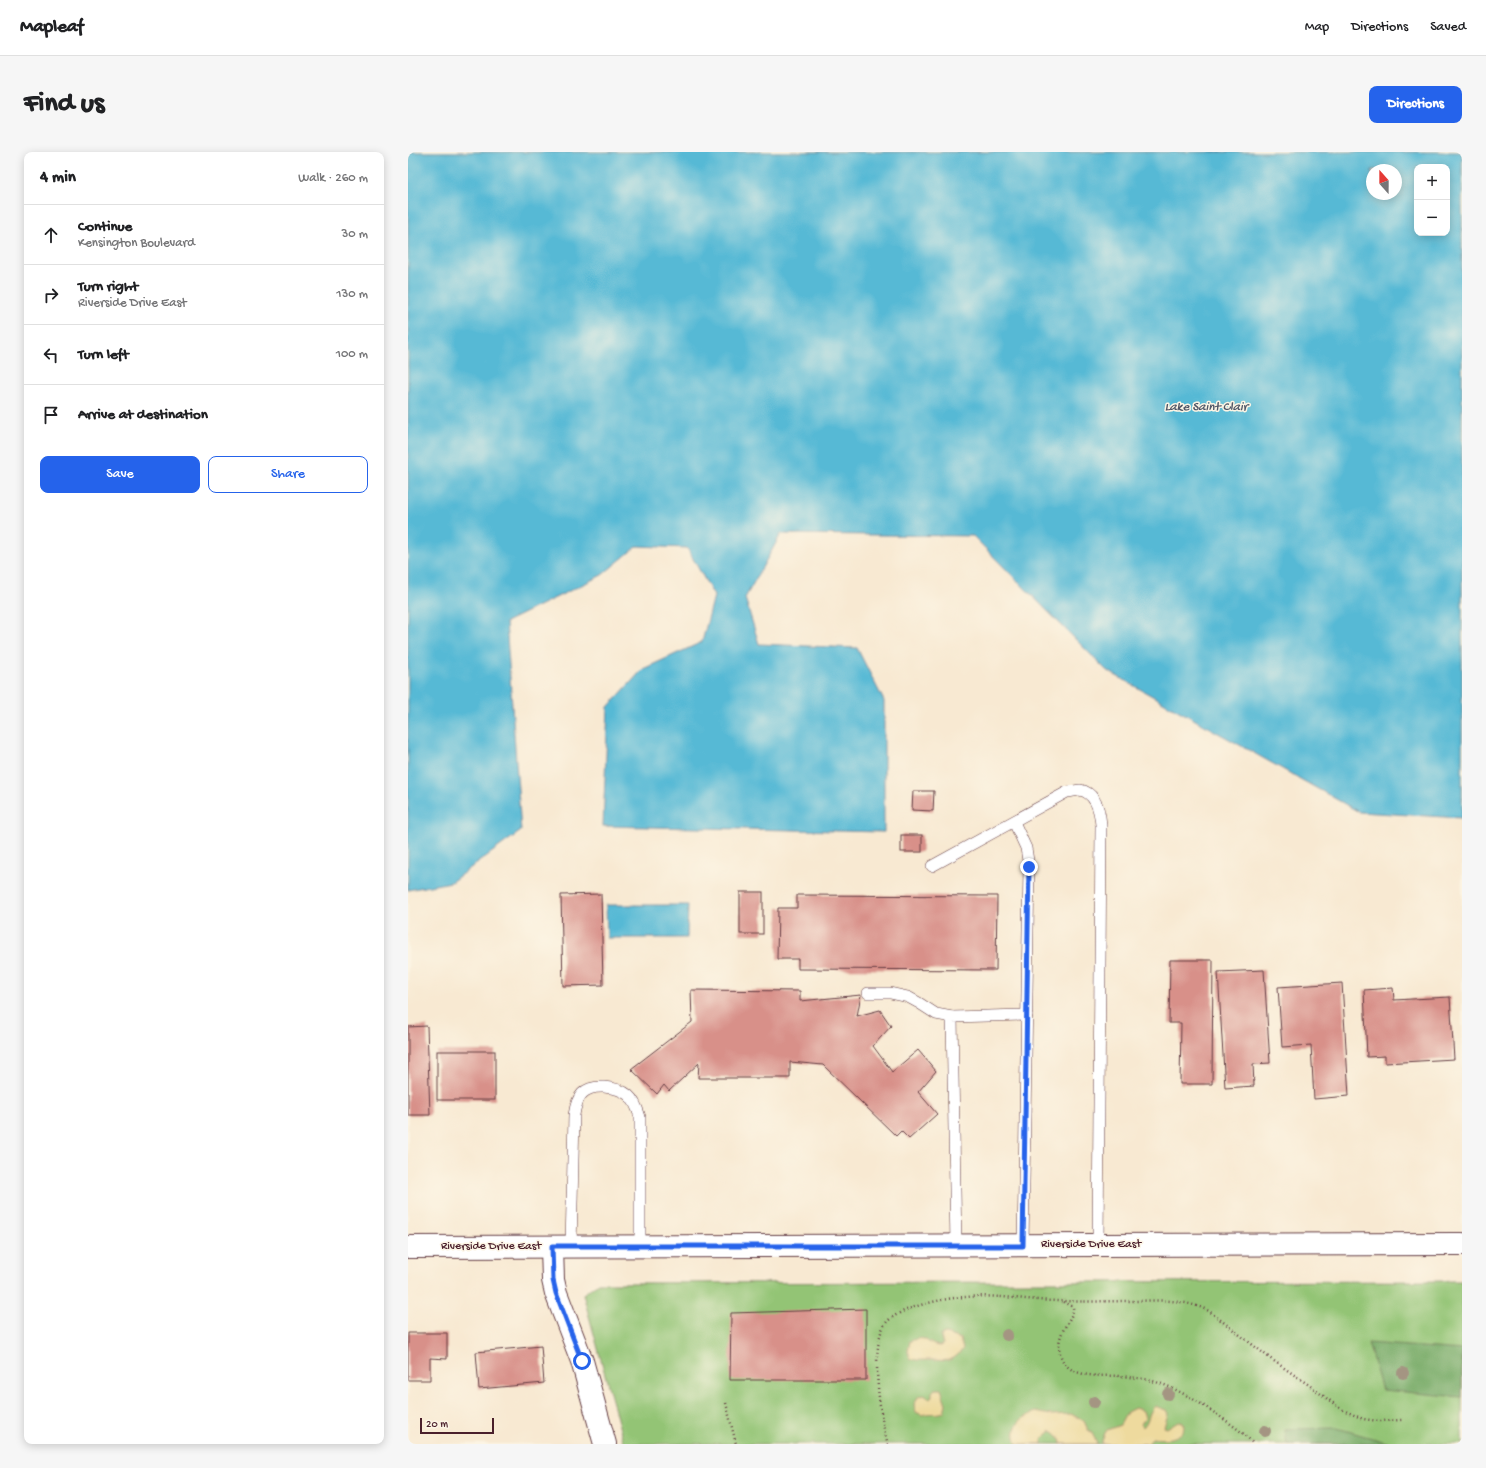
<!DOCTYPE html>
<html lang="en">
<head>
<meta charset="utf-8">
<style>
  body { margin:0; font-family:"Gochi Hand",sans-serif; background:#f6f6f6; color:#202124 }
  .controls { position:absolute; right:12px; top:12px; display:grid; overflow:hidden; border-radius:8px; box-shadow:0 2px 10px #0003 }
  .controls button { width:36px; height:36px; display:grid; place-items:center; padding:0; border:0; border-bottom:1px solid #e0e0e0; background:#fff; color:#202124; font:20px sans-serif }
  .compass { position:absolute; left:958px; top:12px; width:36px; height:36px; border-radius:50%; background:#fff; box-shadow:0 2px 10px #0003; rotate:339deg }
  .scale { position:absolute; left:12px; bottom:10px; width:74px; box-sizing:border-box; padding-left:4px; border:2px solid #4a1f2b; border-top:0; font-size:11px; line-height:14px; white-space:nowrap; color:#4a1f2b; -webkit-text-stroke:3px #fcf5e5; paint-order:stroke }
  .stop { position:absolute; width:12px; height:12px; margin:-9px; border:3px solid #2563eb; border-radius:50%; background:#fff }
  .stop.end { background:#2563eb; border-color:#fff; box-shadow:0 1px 4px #0008 }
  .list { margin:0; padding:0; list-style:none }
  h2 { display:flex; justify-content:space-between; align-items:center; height:52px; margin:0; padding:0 16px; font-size:17px }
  h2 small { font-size:13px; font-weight:400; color:#757577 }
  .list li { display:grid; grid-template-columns:26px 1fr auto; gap:12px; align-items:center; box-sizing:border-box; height:60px; padding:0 16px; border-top:1px solid #e0e0e0 }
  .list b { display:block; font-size:15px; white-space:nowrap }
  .list p { margin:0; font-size:13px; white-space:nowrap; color:#757577 }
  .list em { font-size:13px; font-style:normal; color:#757577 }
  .actions { display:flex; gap:8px; padding:12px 16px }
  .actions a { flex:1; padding:9px 0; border:1px solid #2563eb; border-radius:8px; text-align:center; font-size:14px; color:#2563eb }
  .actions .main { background:#2563eb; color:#fff }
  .icon { flex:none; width:22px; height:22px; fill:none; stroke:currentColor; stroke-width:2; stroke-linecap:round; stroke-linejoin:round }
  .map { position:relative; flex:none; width:1054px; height:1292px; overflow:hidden; border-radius:8px }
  header { display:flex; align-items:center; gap:24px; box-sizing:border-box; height:56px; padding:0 20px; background:#fff; border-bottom:1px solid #e0e0e0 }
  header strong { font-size:19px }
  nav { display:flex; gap:22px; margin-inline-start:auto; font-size:14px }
  .intro { display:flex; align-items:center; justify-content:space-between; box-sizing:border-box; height:96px; padding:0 24px }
  h1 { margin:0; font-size:28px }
  .button { padding:10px 18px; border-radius:8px; background:#2563eb; color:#fff; font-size:14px; font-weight:700 }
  main { display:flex; gap:24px; padding:0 24px }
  aside { flex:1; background:#fff; border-radius:8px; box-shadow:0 2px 10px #0003 }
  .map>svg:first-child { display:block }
</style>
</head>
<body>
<header>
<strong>Mapleaf</strong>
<nav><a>Map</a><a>Directions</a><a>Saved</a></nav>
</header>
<div class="intro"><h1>Find us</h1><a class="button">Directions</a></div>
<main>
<aside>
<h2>4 min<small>Walk · 260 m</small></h2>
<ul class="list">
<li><svg class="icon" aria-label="ahead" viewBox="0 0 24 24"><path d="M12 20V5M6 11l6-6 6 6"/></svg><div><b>Continue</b><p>Kensington Boulevard</p></div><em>30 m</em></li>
<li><svg class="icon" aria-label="right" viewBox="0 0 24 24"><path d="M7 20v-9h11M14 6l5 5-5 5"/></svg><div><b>Turn right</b><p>Riverside Drive East</p></div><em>130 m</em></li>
<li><svg class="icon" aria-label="left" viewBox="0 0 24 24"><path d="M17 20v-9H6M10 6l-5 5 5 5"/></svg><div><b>Turn left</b></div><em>100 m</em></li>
<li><svg class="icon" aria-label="arrive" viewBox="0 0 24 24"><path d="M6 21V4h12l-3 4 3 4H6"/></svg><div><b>Arrive at destination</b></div></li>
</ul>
<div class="actions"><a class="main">Save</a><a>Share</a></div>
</aside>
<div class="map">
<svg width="1054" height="1292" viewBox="0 0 1054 1292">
  <rect width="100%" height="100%" fill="#fcf5e5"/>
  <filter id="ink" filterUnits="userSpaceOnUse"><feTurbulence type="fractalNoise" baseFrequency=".025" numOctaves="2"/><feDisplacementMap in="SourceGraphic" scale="8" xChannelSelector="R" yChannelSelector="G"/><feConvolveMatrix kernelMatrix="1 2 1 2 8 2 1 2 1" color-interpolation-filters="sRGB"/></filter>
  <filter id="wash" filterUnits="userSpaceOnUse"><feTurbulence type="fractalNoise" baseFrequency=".012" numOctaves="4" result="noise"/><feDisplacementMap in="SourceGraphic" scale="16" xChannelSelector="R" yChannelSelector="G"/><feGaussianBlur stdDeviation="0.9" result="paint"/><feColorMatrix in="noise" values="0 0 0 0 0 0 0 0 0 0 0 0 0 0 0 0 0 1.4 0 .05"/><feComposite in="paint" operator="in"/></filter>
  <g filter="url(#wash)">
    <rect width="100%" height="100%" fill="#f8e9d2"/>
    <polygon fill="#93c474" stroke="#6e7250" points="1054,1129 1054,1292 216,1292 175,1142 190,1131"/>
    <g fill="#76aa66" stroke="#606448">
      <polygon points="960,1191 1054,1198 1054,1245 974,1238"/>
      <polygon points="929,1276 985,1292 879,1292 877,1277"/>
    </g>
    <g fill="#eeda9e" stroke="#9c7c64">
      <path d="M538,1182L552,1187L555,1197C543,1212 538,1208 521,1208C513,1208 509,1209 502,1206L500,1199L502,1189C522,1182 515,1192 532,1194L535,1192L533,1186V1183Z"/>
      <path d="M527,1237H533L538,1252L536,1260C528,1263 521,1260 514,1263L508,1260L506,1253L510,1245L516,1243L522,1247L524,1245V1240Z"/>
      <path d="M747,1254L758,1258L760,1262L756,1275L759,1276L770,1269L774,1270L776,1274L775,1280C765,1288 756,1287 744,1286L740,1292H693L697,1281L699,1278L712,1273L719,1260L727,1256L735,1259L737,1266L733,1272L735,1275C742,1268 739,1262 747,1254Z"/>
      <path d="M628,1260L643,1263L663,1262L676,1269L680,1278L684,1280L689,1292H653C653,1286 648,1281 643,1279L634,1287V1292H609C602,1274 612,1266 628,1260Z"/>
    </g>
    <g fill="#56b9d5" stroke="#506c80" fill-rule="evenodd">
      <path d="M0,0H1054V666L951,660L698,518L565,384L373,382L337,446L351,492L449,496L476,549V680L195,674L200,555L235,517L294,490L306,444L279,396L229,394L194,423L98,470L113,679L43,730L0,738ZM1009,15H1039V81H1009ZM964,18H988V42H964Z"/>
      <polygon points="198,753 280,753 279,786 199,786"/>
    </g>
    <g id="blocks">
      <g fill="#d89089">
        <polygon points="505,639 526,639 525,659 504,658"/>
        <rect x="493" y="683" width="21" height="17"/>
        <rect x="332" y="740" width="23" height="42"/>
        <polygon points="193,742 195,833 155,834 153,743"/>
        <polygon points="389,743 589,744 588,818 390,817 390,807 369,807 370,756 389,756"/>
        <polygon points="762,808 805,808 804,932 772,932 773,871 761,871"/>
        <polygon points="856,818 862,911 845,912 846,934 817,936 810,820"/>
        <polygon points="934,831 941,944 906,947 903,893 874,895 870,835"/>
        <polygon points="985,836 986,848 1042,845 1046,907 977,911 977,904 959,905 956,838"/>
        <polygon points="283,838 392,839 392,849 453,843 449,864 472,858 483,874 465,894 484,920 510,898 528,919 510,940 529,962 501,987 493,979 488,984 415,913 382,910 382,926 290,926 291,911 261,939 256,933 249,942 223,917 284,870"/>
        <polygon points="19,874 22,963 0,963 0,875"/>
        <rect x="29" y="899" width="58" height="49"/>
        <polygon points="458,1157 458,1228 322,1228 323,1161"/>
        <polygon points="0,1181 39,1181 39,1207 22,1206 22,1228 0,1228"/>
        <polygon points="133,1194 136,1231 71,1237 68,1200"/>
      </g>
    </g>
  </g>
  <g filter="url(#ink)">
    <use href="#blocks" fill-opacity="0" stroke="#643d44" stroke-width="1"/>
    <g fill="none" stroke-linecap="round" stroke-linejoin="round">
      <defs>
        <g id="lane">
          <polyline points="606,670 618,696 621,715 615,1094"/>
          <path d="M524,714L659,640C663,640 669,638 672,638C688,641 692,660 693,673L690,1093"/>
          <polyline points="460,841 482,841 500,845 511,851 528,862 544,865"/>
          <polyline points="548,1094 544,865 619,863"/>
          <path d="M163,1095L166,963C169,944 175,934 196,935C218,937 226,944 232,965V1095"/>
        </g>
        <g id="secondary">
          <polyline points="0,1095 1054,1092"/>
          <polyline points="144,1095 145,1128 148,1141 174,1209 197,1292"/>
        </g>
      </defs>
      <use href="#lane" stroke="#643d44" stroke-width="12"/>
      <use href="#secondary" stroke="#643d44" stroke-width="24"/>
      <g stroke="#643d44" stroke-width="2.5" stroke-dasharray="1 3" stroke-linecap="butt">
        <path d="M655,1150L665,1155C667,1168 643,1182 654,1207C657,1214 664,1219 672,1221C684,1225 697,1223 709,1224C718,1224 727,1226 736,1227C767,1233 795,1253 820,1270C829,1277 839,1283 845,1292"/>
        <polyline points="318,1251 328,1292"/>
        <path d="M480,1292C472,1268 461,1191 478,1171C491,1155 537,1146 557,1145C589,1142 622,1149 654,1149C678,1150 703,1149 727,1149C752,1148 777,1147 801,1159L863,1207L901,1233L933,1257L955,1267L971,1269L995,1268"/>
      </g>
      <use href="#lane" stroke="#fff" stroke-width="11"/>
      <use href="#secondary" stroke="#fff" stroke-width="22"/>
    </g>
    <g fill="#a49582">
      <circle cx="599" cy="1183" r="6"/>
      <circle cx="995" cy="1221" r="6"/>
      <circle cx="760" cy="1242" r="6"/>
      <circle cx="686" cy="1250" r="6"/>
      <circle cx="857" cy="1279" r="6"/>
    </g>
  </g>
  <g fill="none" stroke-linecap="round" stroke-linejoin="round" filter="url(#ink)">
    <polyline stroke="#2563eb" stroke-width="5" points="174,1209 148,1141 145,1128 144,1094 615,1094 621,715"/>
  </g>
  <g text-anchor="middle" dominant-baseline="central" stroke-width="3" stroke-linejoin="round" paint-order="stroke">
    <g font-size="12" fill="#4a1f2b" stroke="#fcf5e5">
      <text x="683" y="1093">Riverside Drive East</text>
      <text x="83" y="1095">Riverside Drive East</text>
    </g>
    <g font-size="13" font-style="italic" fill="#4e5566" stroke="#fcf5e5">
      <text x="798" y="255">Lake Saint Clair</text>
    </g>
  </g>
</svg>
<div class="controls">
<button>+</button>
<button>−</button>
</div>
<svg class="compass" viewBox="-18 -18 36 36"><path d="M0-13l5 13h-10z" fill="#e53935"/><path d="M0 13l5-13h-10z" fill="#757577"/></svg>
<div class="scale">20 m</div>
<div class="stop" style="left:174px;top:1209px"></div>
<div class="stop end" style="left:621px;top:715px"></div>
</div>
</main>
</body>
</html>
